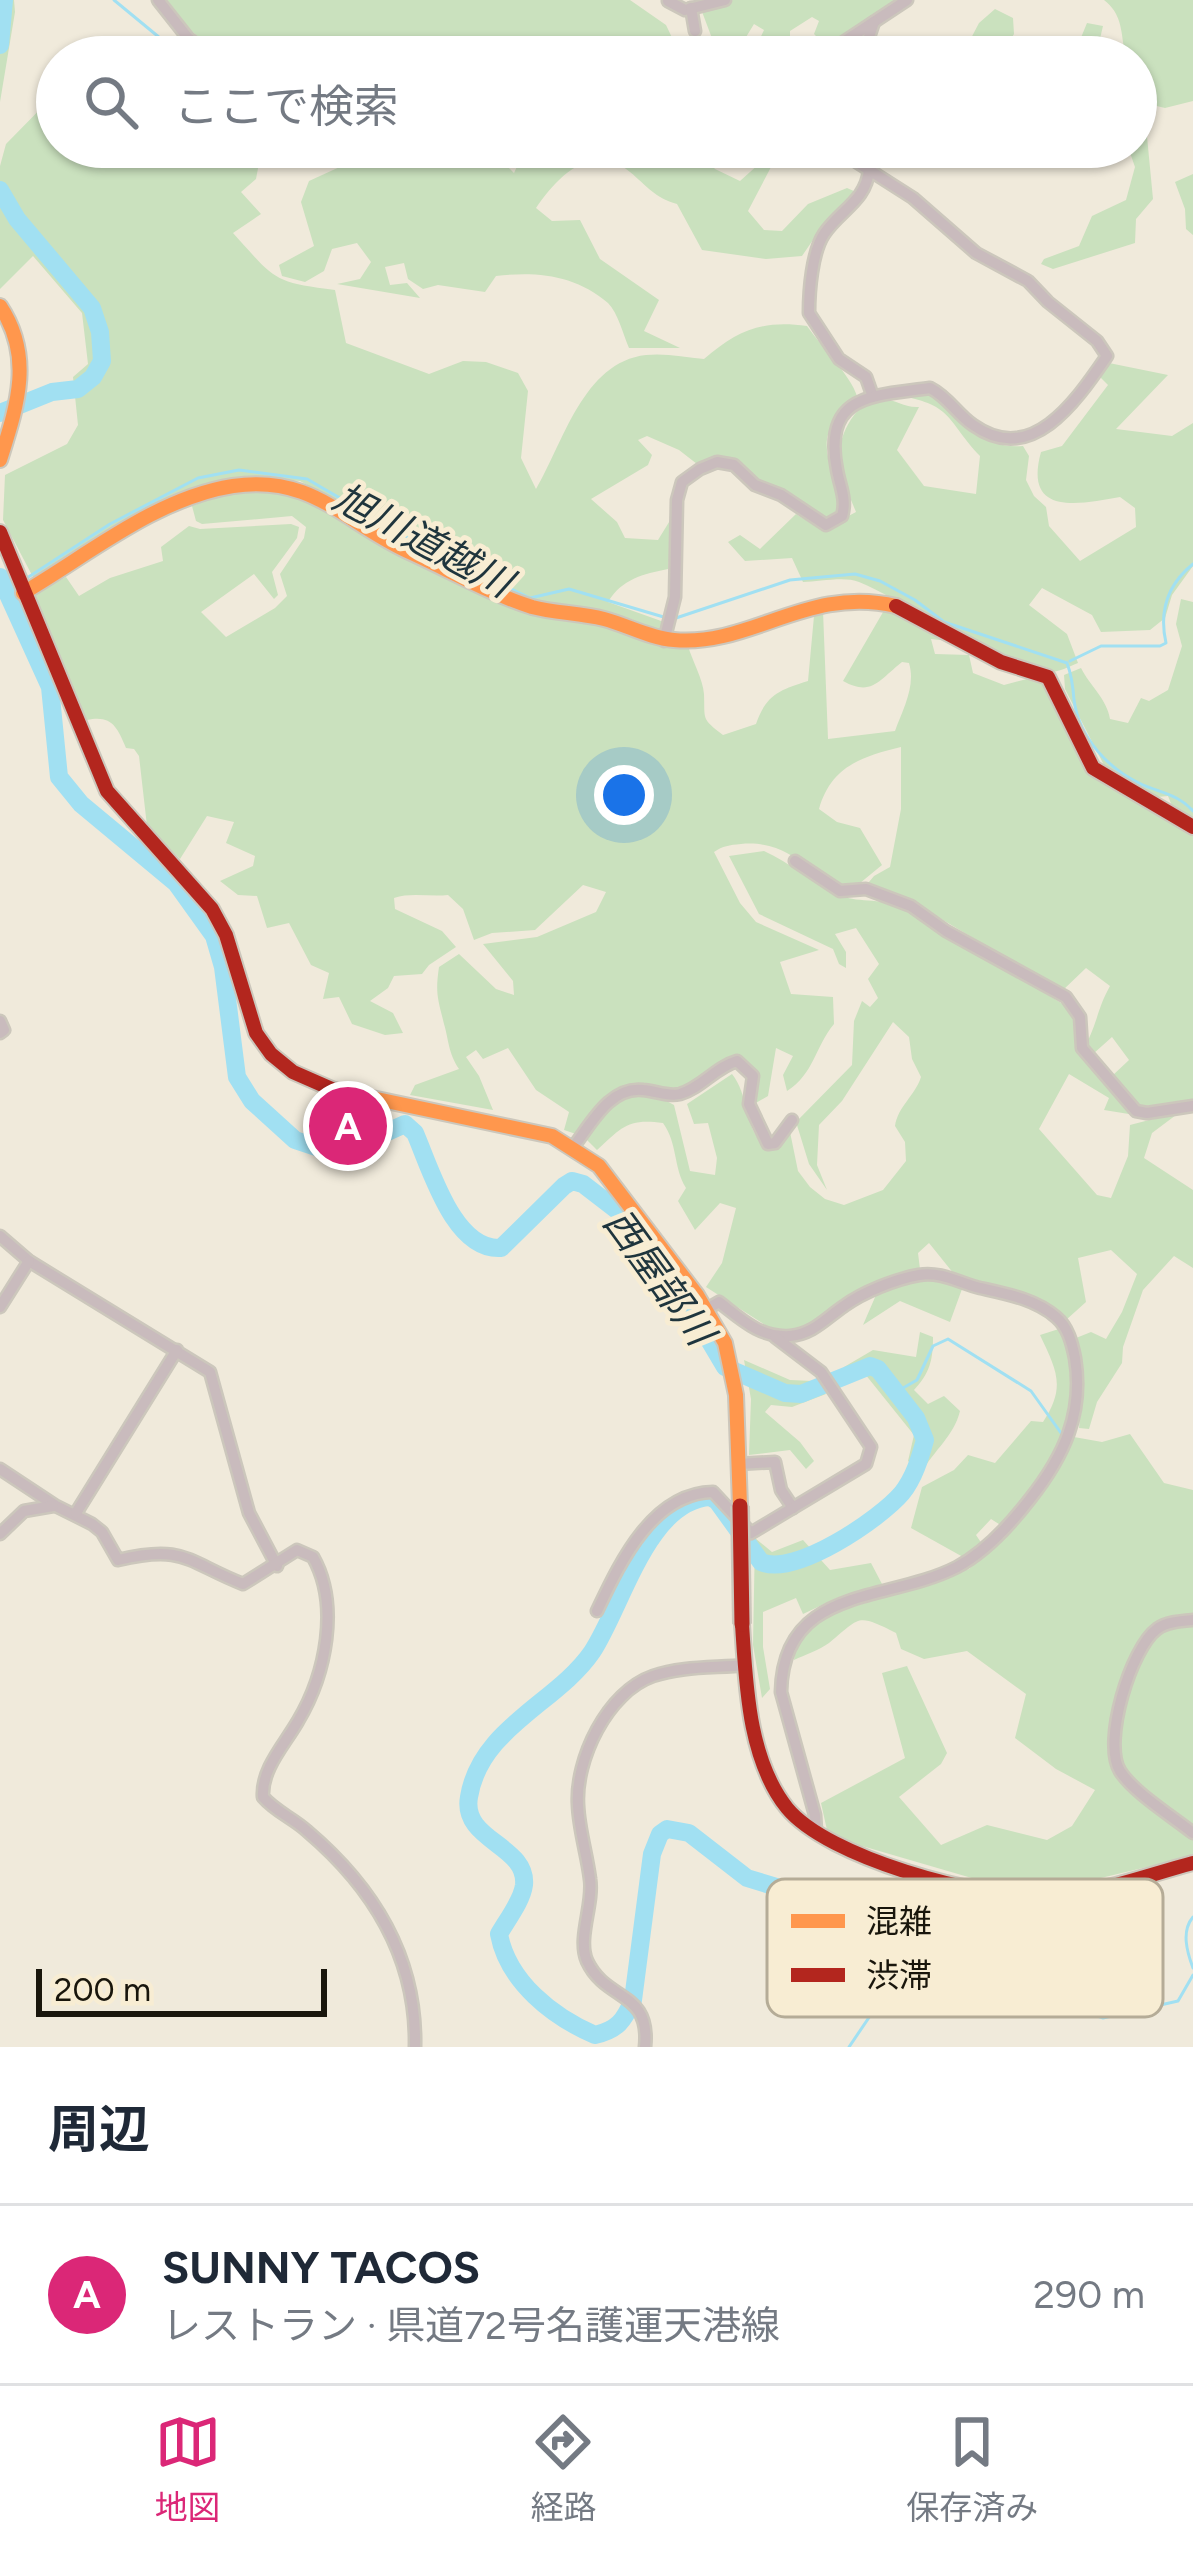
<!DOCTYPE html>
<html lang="ja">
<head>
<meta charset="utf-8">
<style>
  body { margin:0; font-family:Figtree,"Noto Sans JP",sans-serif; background:#f6f6f7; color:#1f2937 }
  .scale { position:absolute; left:36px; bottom:30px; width:291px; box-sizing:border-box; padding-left:12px; border:6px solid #19160c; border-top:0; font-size:33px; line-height:42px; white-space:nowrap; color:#19160c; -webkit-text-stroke:9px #f8edd3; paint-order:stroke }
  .you { position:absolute; left:624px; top:795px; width:42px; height:42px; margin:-30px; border:9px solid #fff; border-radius:50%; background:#1a73e8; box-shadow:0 0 0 18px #1a73e833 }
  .badge { display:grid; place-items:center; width:78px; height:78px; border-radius:50%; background:#db2777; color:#fff; font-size:39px; font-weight:700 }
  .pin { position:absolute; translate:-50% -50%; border:6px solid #fff; box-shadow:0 3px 12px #0006 }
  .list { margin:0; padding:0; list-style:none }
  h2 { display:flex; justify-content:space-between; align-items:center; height:156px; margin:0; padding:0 48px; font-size:51px }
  h2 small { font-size:39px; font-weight:400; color:#747a83 }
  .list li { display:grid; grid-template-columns:78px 1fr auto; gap:36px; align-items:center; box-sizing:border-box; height:180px; padding:0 48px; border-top:3px solid #e0e1e3 }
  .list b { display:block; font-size:45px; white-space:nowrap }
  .list p { margin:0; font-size:39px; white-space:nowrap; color:#747a83 }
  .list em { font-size:39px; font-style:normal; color:#747a83 }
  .icon { flex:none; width:66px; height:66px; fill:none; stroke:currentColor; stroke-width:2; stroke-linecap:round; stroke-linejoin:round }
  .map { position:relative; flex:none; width:1193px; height:2047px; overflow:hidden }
  .search { position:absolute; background:#fff; box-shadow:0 3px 9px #0004; left:36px; right:36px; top:36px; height:132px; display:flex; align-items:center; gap:30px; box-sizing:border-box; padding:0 42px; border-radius:66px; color:#747a83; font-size:45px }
  .sheet { height:336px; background:#fff }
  nav { display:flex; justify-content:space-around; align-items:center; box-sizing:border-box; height:168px; border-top:3px solid #e0e1e3; background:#fff; font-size:33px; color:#747a83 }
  nav a { display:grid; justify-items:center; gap:6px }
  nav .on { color:#db2777 }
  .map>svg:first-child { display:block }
</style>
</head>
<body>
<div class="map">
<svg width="1193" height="2047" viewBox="0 0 1193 2047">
  <rect width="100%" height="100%" fill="#f0eadb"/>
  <g fill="#cae1be">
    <polygon points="0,0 14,0 15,12 0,102"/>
    <polygon points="167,0 630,0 666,25 676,46 689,57 574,57 571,44 495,49 459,44 452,57 225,57 191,31"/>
    <polygon points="733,0 898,0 826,46 814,34 819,21 812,17 790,31 790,46 799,47 812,38 821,47 797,57 759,57 756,47 764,30 754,24 740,47 743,57 703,57 713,41 701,9"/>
    <path d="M1104,0H1193V101L1165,108L1136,101V57H1117L1124,48C1121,29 1121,13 1104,0Z"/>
    <polygon points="995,9 1013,18 1014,34 1007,46 1034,57 977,57 968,44 979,23"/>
    <polygon points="1087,23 1103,26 1098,47 1114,57 1073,57"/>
    <path d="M57,92V147H191L217,162L248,165L242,147H262L256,179L241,192L261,214L233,233C275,279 271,282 335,290L346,343L429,374L463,361L486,362L518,373L528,391L521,458L536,489C563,444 583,362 646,355C665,353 685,357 704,359C738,330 762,320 807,326C821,346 851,376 857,396C796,447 848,469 836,514L825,520L756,481L735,460L716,456L697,464L679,450L647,436L638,440L652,455L648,465L591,499L617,522L625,538L658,540L674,514L668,569C643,574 622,579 608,602L664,622L661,633L631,619L536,602L438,558L300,481L248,478L210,484L141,515L34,579L3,520L5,475L67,444L78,425L73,377L88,364L82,313L33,256L0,289V166L6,144Z"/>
    <polygon points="1136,116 1146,126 1153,199 1136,219 1135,243 1053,269 1041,264 1044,259 1079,246 1092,216 1126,200 1135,167 1128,147 1136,147"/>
    <path d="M337,147H507L503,162L514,173L526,147H668L703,155L715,169L740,181L760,163L771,167L748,211L764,230L782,231L808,204L847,188L856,192L817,234L802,256L766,259L702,250L677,204C655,198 647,186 630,172C591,140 557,178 536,208L552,221L580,220L600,259L659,300L644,331L680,348H629C623,334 618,313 608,303C576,275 536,271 496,276L485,292L438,285L423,289L408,279L404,263L385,267L390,285L407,283L420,298L337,284L360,279L371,262L357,243L332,249L324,271L305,282L282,276L279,265L314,246L301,202L309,181L344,165L342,150Z"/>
    <polygon points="1193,174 1193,235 1186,229 1185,209 1175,182"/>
    <path d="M1109,363L1168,375L1116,429L1172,436L1193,423V566L1172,595L1165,618L1150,630L1101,632L1092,615L1042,588L1029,605L1067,634L1078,663C1070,666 1059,672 1051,672C1005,674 907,601 859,582C844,576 819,582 803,582L792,558L745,561L728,542L740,535L760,549L796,514L822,530L856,512C849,494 839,475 839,456C839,435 857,398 882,399C895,399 904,408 919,407L897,450L924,486L976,494L980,456C947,421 953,405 901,396L931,393C961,416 981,450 1023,446L1029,456L1026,480L1034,496L1046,507L1049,526L1080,561L1136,527L1135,508L1120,497C1080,504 1023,517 1041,452L1062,446L1108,385L1100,377Z"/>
    <path d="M259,487L298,490L451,575L586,621L688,646C692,660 703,679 704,694C705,720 701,718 723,735L756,724C766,695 779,690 808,681L814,616L823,611L828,739L895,731C903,709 916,686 909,663L902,662C879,680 872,697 843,681L886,607L908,614L949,641L931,639L935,654L969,655L973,673L1004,685L1027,679L1044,681L1079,755L1193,833V1103L1138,1106L1112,1076L1129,1060L1112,1037L1093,1054L1085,1046C1097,1025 1097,1009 1110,986L1086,968L1062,991L911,901L883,890L864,888L874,876L890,867L901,809V747C860,757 831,767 819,809L837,822L860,828L882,865L854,888C810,885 798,839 741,844C729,845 723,846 714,852L740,903L756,922L819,950L780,962L791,994L833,997L834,1024C815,1047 814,1074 787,1091L783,1075L793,1056L776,1048L768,1096L754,1104L757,1074L733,1057L685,1089L673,1091L635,1086L597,1108L576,1134L564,1130L569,1112L536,1090L508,1048L483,1059L476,1050L466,1057L479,1076L493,1110L410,1095L415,1085L459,1069C448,1052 449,1041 444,1024C438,999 435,994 439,967L459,954L496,989L514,995L513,981L483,944L537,937L596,912L606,892L583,885L535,930L492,933L474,940L463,909L448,895C429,897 411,892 394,898L395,909L442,931L456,947L429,965L422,974L394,976L388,988L370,1001L393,1013L403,1033L385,1035L352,1024L339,997L323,999L329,973L311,965L289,923L267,928L257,896L238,895L220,881L253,866L255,856L226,843L234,822L207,816L180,859L147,826L139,756L134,749L126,748C117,727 112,715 87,720L30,595L66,577L79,596L110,578L163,561L161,547L189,526L200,529L291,524L299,527L297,538L272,572L278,595L274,599L254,574L201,612L226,637L275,608L287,596L280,574L304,538L306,527L292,516L202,524L196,521L192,506L231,491Z"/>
    <path d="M1181,599L1193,602V820L1172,806L1168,796L1157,797L1106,769L1065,689L1064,675L1081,668C1090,686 1107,699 1110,719L1128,723L1141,698L1149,701L1168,690L1182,646L1176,624Z"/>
    <path d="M764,851C790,863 812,882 837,894C856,904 880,897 901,907C921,916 936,936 957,940L1063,1004L1073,1016L1076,1051L1135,1115L1104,1110L1109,1098L1069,1074L1039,1129L1097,1195L1111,1198L1128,1156L1130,1125L1180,1112L1152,1133L1144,1158L1193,1190V1268L1174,1256L1143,1290L1123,1347L1122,1363L1097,1402L1089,1429L1079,1428L1084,1380L1076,1338L1091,1332L1106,1339L1122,1312L1137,1274L1111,1250L1078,1258L1086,1302L1066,1320L1052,1307L1007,1288L954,1274L929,1243L918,1253L920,1269L891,1277L805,1330L776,1332L706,1287L722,1263L736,1208L720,1203L695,1230L678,1201L686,1188C673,1167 678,1144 663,1123C628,1118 622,1127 597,1150L586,1139C610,1104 631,1081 674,1105L690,1171L715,1175L717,1158L708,1123L694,1124L687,1104L732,1074C750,1096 743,1131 769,1150L779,1147L790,1132L798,1171L810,1187L825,1199L844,1205L883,1190L906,1161L905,1142L895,1126C898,1106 915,1096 921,1077L912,1059L909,1037L893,1022L842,1101L819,1125L817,1165L827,1190L809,1164L796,1122L852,1065L854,1021L862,1001L870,1007L878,998L868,979L879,964L856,928L835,934L846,952V968L839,964L833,949L759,914L729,856Z"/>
    <polygon points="937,1279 962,1289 950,1322 900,1301 863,1325 876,1295 917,1280"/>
    <path d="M1062,1328C1089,1414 1055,1461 1002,1526L991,1519L976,1535L982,1544L963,1557L911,1528L922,1487L954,1470L968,1455L995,1463L1031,1421L1043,1422C1066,1387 1057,1371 1040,1335Z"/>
    <path d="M920,1332L933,1337C933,1360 930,1373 914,1390L928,1404L944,1396L960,1411C954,1436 934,1450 922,1472L908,1461L914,1435L865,1374L848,1380L844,1367L873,1350L916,1357Z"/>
    <polygon points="744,1360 790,1380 813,1381 826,1394 792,1407 771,1405 765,1412 800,1442 814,1461 806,1469 790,1450 749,1455 751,1399"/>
    <path d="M1130,1434L1164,1483L1193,1490V1616C1181,1617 1166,1617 1156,1623C1122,1644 1100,1735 1115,1771C1126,1794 1172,1823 1193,1840V1856L1059,1888H1006L838,1839L827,1830L821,1803L905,1758L882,1673L907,1666L947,1753L941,1764L899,1797L941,1845L987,1825L1047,1840L1072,1826L1095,1790L1056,1769L1015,1738L1026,1694L967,1651L924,1659L901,1649L896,1633C856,1613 861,1617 829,1643C819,1650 805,1655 794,1660C795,1641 813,1625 828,1615L969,1569L1006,1536L1037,1499L1074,1437L1102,1442Z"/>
    <polygon points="755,1538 772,1552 803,1540 830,1570 871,1563 882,1584 837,1598 803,1614 796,1598 763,1612 763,1647 770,1689 762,1698 753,1645"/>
    <path d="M1193,1623V1827C1177,1813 1128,1782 1121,1764C1107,1729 1137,1667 1154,1637L1162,1630Z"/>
  </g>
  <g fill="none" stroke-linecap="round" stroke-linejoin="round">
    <g stroke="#a1e0f2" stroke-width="3">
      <polyline points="114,0 183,57"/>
      <polyline points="27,578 110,524 198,478 239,470 307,479 426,548 530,598 569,589 667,618"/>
      <polyline points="4,590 14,585"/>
      <path d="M676,618L790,580L855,574L880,581L915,600L944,622L1067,663C1072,676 1073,686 1074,700C1079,738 1109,770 1143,785C1162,793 1179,795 1193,811"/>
      <path d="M1070,661L1101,646H1160L1166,643C1159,612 1167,585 1193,564"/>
      <polyline points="896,1392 917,1380 933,1346 948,1339 1031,1391 1061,1433"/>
      <path d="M1193,1917C1181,1931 1187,1952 1193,1968"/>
      <polyline points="849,2047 893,1982 945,1958 973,1953 1009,1954 1026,1959 1092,2014 1103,2018 1178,2001 1193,1975"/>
    </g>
    <g stroke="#a1e0f2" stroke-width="18">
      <polyline points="0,45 4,0"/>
      <polyline points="0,190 17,219 92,308 100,332 102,361 93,377 78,389 52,392 0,413"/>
      <path d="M0,577L50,687L59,777L81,804L176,883L214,936L223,967L237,1077L252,1101L295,1140L319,1148L354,1147L405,1124L415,1133C431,1170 454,1251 501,1248L564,1186L572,1181L583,1184L622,1214L677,1286L725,1367L785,1393L801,1394L870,1366L878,1369L916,1418L925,1440C920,1458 914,1478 902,1493C880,1519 795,1577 761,1562L717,1501L710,1497C647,1501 622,1607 592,1652C557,1703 480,1728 469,1797C461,1841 528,1845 524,1885C522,1901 507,1920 499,1934C508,1982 553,2017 595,2035C617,2030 624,2021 633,2000L652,1854L660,1834L667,1829L689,1833L747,1878L800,1894L845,1896L856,1902L872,1924L877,1957L893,1982"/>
    </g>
    <defs>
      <g id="street">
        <polyline points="158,0 188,38 214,57"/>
        <polyline points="668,1 685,10 725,0"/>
        <polyline points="691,8 695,31"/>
        <polyline points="805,57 842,43 907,0"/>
        <polyline points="857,57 866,46 874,22"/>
        <path d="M869,170C866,201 840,210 824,234C812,252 809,291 809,313L839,359L866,377L872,394"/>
        <path d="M664,641L675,597L677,500L682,482L700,469L717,462L734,465L755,485L781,495L826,525L842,516C847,499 840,487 837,470C822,393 874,396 930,388C948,397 957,414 973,425C1032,467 1076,401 1107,356L1097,341L1048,302L1028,281L976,253L913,198L833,147"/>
        <polyline points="795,861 840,891 866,889 911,906 946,931 1066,997 1080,1017 1082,1048 1136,1111 1147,1113 1193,1106"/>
        <polyline points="0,1021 4,1030 0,1033"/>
        <path d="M574,1146C591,1124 610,1086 643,1090C656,1091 668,1097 680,1094C701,1088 716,1067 737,1061L753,1076L749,1104L768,1144L775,1143L792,1120"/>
        <polyline points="0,1236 29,1261 210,1372 249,1513 277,1566"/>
        <polyline points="0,1307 29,1261"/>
        <path d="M707,1309L719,1302C741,1319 760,1338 790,1336C813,1334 825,1319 844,1306C863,1292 896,1279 919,1275C940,1271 960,1283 980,1288C1007,1294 1035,1299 1056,1317C1068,1327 1072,1343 1075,1358C1084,1413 1064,1456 1030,1499C1010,1525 985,1552 957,1567C887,1603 783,1585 781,1692L815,1815L816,1832"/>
        <polyline points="738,1464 775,1462 781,1490 793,1508"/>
        <path d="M0,1469L56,1506L92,1524L102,1532L118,1560C185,1544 187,1562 243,1584L297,1550L313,1557C340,1605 326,1674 298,1721C285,1744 261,1769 263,1797C276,1812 293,1818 307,1831C373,1887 417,1958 415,2047"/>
        <polyline points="76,1513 177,1350"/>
        <polyline points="0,1534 24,1511 53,1506"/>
        <path d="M597,1611C620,1563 652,1493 713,1492L751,1533L866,1464L871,1447L821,1372L775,1337"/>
        <path d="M1193,1620C1181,1621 1166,1622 1157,1629C1131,1648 1102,1742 1120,1771C1133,1792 1173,1817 1193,1833"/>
        <path d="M645,2047C651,1990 606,2002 587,1961C577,1938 594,1904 590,1879C587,1854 579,1830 578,1805C575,1760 607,1692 653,1676C681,1666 716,1668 745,1665"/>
      </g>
      <g id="slow">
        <path d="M0,306C34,357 17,406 0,460"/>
        <path d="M23,593C88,555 156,498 233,486C311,474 343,521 407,551C445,568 493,595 532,607C555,613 580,613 604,619C627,625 649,638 674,640C751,647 808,585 896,606"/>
        <polyline points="334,1090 552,1136 599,1166 697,1295 725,1343 736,1395 740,1506"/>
      </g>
      <g id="jam">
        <polyline points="0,532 107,791 212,909 226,935 256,1033 271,1054 293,1072 334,1090"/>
        <polyline points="896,606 1001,662 1048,677 1093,768 1193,827"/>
        <path d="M742,1624C746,1683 748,1759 787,1808C828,1858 978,1898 1042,1897C1093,1896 1144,1876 1193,1863"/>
      </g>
    </defs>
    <use href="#street" stroke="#ccc7bc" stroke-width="15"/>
    <use href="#slow" stroke="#ccc7bc" stroke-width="18"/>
    <use href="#jam" stroke="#ccc7bc" stroke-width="18"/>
    <use href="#street" stroke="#c9bbbd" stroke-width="10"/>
    <use href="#slow" stroke="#ff974d" stroke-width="14"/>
    <use href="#jam" stroke="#b3261e" stroke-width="14"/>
    <defs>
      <polyline id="jam-bridge" points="740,1506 742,1624"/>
    </defs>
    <use href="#jam-bridge" stroke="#ccc7bc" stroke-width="20" stroke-linecap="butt"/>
    <use href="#jam-bridge" stroke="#b3261e" stroke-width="15"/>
  </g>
  <g text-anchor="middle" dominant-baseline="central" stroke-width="10" stroke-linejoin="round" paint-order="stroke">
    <g font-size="39" font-style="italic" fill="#1f353d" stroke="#f8edd3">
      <text transform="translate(423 540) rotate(28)">旭川道越川</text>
      <text transform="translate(659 1277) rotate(54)">西屋部川</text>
    </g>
  </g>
  <rect x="767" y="1879" width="396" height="138" rx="18" fill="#f8edd3" stroke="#b5ac97" stroke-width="3"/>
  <rect x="791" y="1914" width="54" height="14" fill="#ff974d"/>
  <rect x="791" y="1968" width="54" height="14" fill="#b3261e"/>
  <g font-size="33" fill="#19160c">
    <text x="866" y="1933">混雑</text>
    <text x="866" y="1987">渋滞</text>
  </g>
</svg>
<div class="scale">200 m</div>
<div class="you"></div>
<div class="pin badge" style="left:348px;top:1126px">A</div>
<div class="search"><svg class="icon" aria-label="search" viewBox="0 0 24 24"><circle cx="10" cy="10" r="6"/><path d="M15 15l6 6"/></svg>ここで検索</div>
</div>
<section class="sheet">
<h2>周辺<small></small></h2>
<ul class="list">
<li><span class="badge">A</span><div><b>SUNNY TACOS</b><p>レストラン · 県道72号名護運天港線</p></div><em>290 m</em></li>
</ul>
</section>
<nav>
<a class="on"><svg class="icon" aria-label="map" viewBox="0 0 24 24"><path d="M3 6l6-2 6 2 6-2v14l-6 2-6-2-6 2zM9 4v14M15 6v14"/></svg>地図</a>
<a><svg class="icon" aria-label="directions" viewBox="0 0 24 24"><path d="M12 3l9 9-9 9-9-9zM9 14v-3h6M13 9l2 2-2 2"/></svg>経路</a>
<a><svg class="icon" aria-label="saved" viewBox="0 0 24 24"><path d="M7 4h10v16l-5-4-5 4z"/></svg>保存済み</a>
</nav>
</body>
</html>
